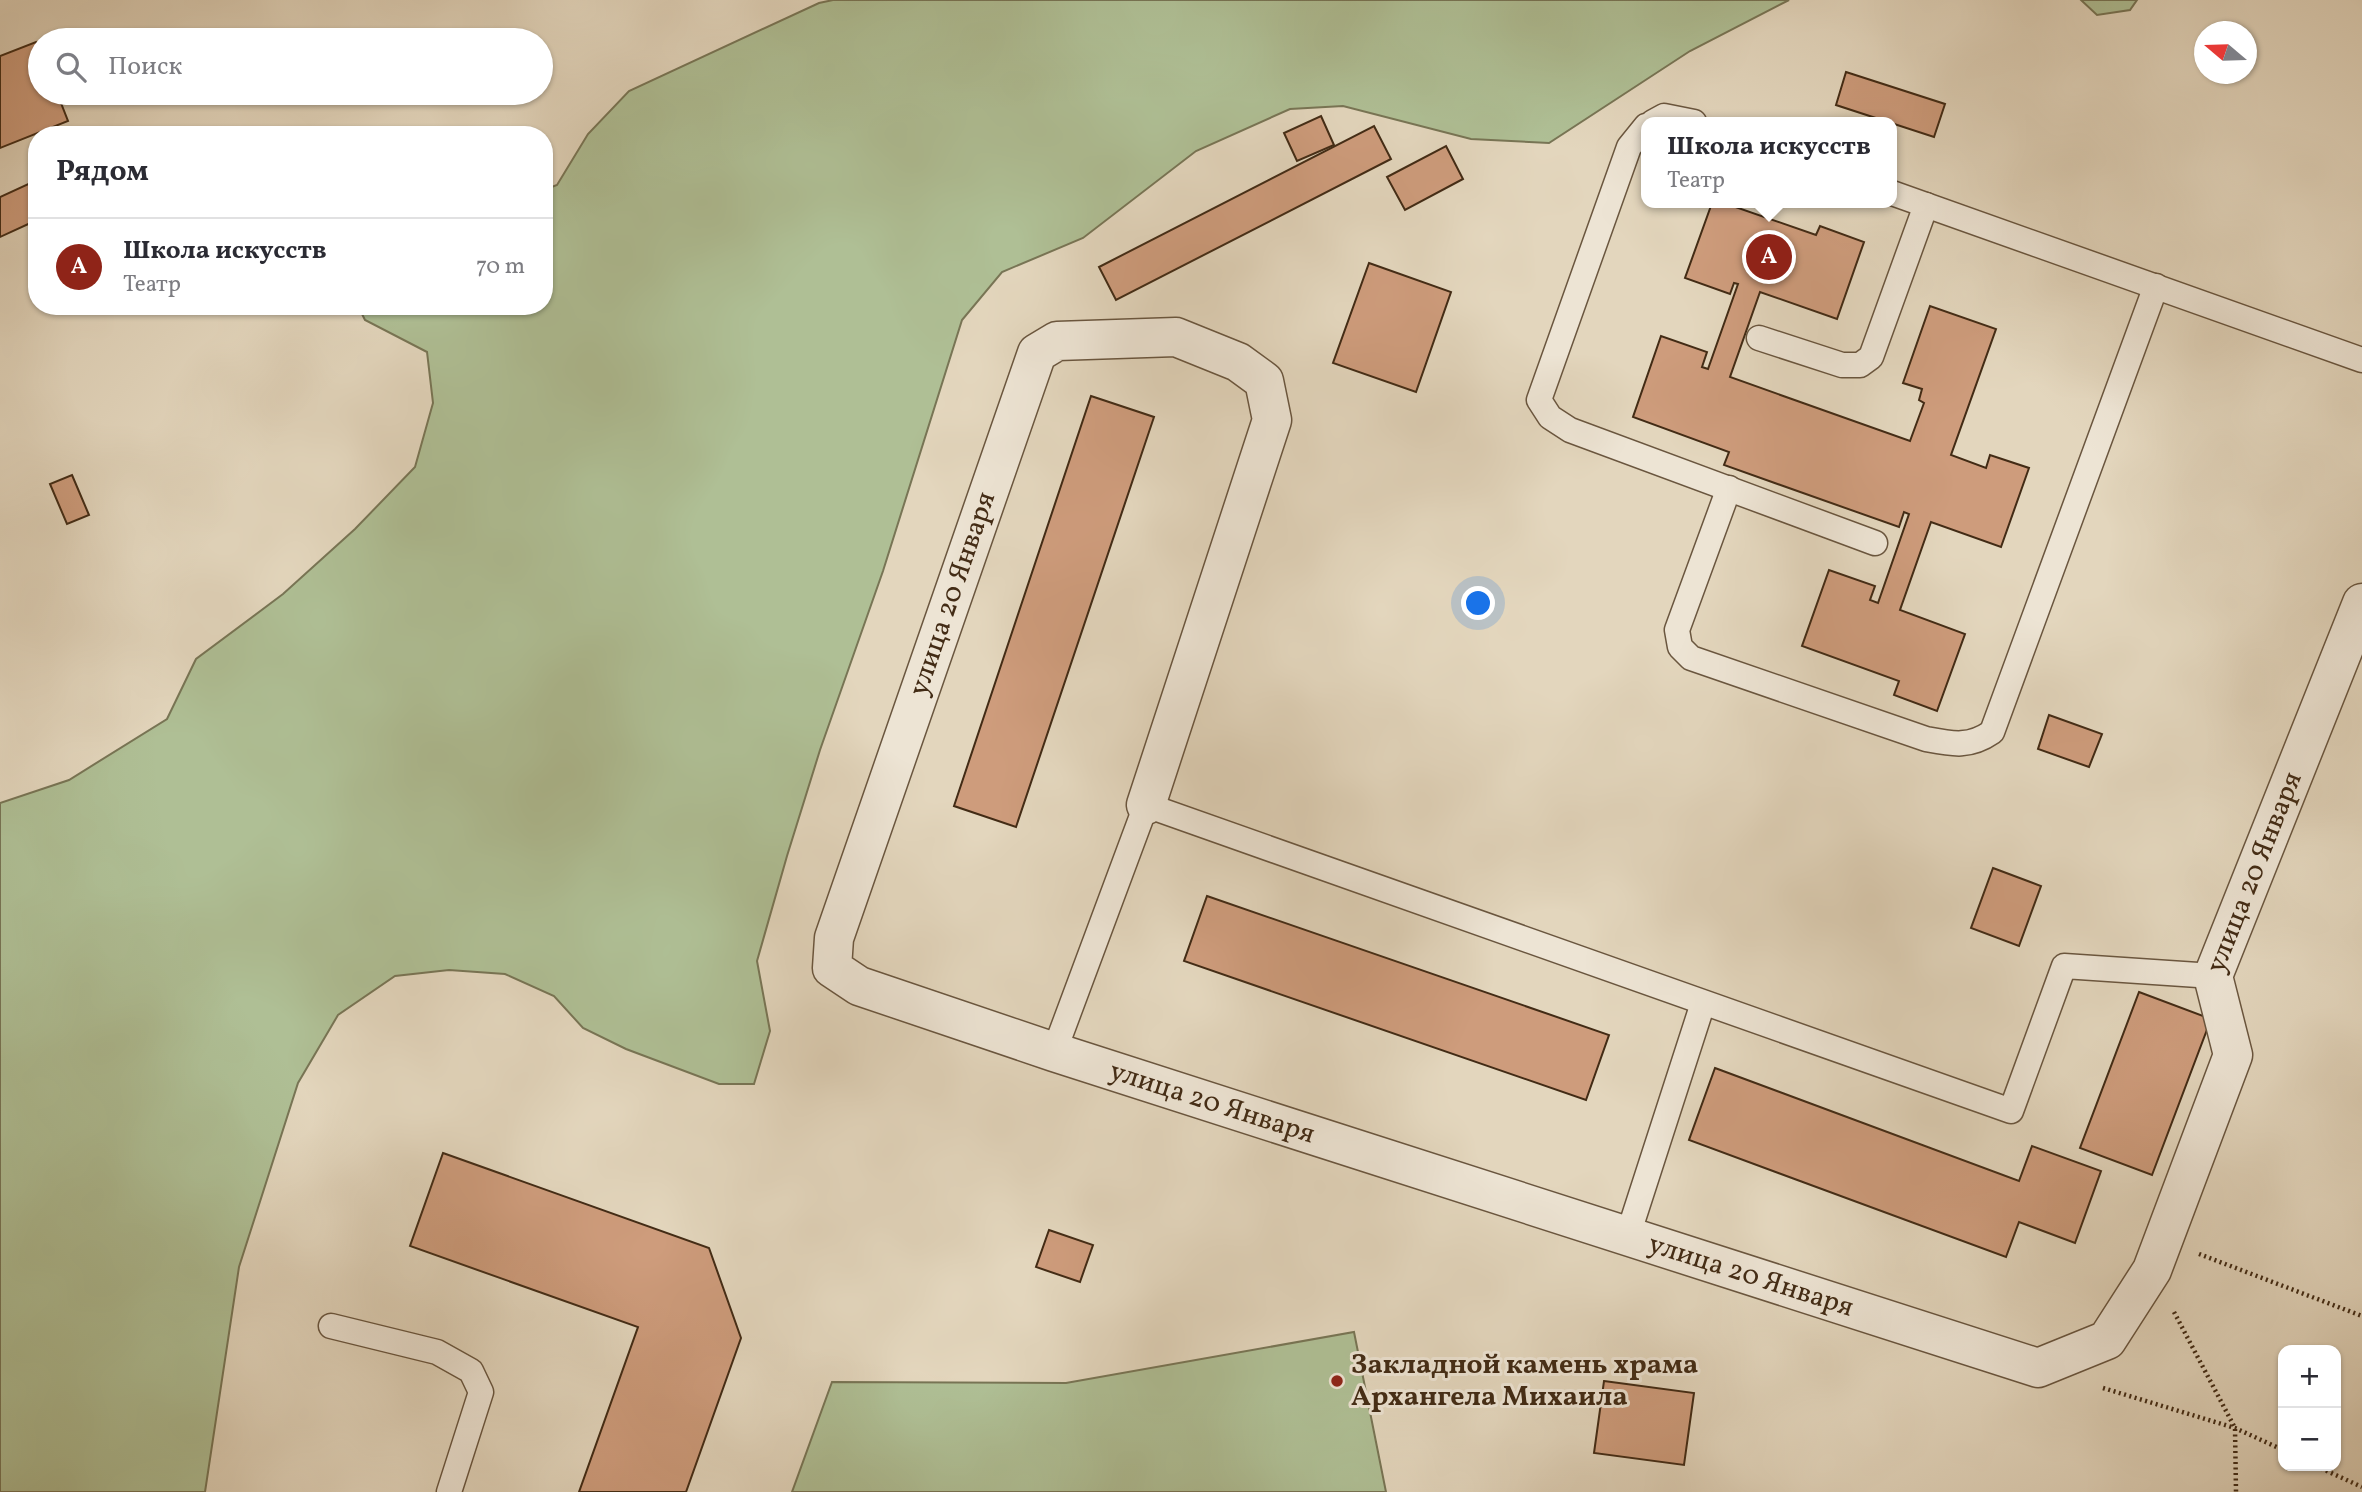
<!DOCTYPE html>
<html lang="ru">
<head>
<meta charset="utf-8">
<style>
  body { margin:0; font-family:Vollkorn,serif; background:#f7f7f7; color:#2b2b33 }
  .controls { position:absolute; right:21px; bottom:21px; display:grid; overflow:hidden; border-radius:14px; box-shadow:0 2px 5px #0004 }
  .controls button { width:63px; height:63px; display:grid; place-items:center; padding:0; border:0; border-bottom:2px solid #e1e1e2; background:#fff; color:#2b2b33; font:35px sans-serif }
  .compass { position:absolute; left:2194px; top:21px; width:63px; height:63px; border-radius:50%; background:#fff; box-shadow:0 2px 5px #0004; rotate:289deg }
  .you { position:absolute; left:1479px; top:604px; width:24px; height:24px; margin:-18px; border:5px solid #fff; border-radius:50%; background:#1a73e8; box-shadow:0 0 0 10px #1a73e833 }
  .badge { display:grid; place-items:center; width:46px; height:46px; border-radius:50%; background:#8f2418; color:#fff; font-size:23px; font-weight:700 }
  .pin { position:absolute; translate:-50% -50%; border:4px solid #fff; box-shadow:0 2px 7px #0006 }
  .popup { position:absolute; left:1641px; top:117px; width:256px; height:91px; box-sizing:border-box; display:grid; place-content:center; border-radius:14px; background:#fff; filter:drop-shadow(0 2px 5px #0005); font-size:23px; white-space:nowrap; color:#7c7c81 }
  .popup b { font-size:26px; color:#2b2b33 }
  .popup::after { content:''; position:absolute; left:50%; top:100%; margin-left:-14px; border:14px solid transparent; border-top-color:#fff }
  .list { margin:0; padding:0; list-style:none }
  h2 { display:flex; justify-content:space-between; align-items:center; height:91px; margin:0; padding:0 28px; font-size:30px }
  h2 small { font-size:23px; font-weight:400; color:#7c7c81 }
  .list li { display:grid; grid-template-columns:46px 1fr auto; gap:21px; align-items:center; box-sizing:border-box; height:98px; padding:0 28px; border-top:2px solid #e1e1e2 }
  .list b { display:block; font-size:26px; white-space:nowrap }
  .list p { margin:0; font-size:23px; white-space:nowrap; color:#7c7c81 }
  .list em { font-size:23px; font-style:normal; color:#7c7c81 }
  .icon { flex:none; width:38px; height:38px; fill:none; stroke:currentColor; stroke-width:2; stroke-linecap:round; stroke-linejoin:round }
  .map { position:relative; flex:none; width:2362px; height:1492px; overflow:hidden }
  .search { position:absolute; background:#fff; box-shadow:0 2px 5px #0004; left:28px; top:28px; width:525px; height:77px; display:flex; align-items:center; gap:18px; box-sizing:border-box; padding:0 24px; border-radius:38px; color:#7c7c81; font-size:26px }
  .panel { position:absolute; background:#fff; box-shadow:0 2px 5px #0004; left:28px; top:126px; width:525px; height:189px; border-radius:28px }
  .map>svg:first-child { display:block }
</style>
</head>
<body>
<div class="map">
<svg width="2362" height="1492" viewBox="0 0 2362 1492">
  <rect width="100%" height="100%" fill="#e3d6bd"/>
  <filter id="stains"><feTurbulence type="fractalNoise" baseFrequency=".00286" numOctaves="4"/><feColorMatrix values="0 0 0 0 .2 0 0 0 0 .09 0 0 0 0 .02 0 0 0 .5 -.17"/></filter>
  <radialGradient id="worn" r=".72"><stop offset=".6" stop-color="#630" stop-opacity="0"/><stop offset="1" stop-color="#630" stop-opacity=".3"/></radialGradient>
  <g fill="#afbf95" stroke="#787555" stroke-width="2">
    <polygon points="833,0 1789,0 1690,51 1549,143 1471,139 1343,106 1290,109 1196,151 1083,238 1002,272 962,320 883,571 820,750 787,856 757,961 770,1031 754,1084 719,1084 626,1049 583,1028 554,996 505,974 449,970 395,976 338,1015 298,1083 239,1267 205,1492 0,1492 0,803 69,780 167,719 196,659 283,594 355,529 415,467 433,403 427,352 365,320 358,306 544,306 544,190 557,185 588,134 629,91 819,3"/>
    <polygon points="2081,0 2137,0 2130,10 2097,15"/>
    <polygon points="1354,1332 1386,1492 792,1492 832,1382 1066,1383"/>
  </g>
  <g fill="#ce9c7c" stroke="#422b15" stroke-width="2">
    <polygon points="36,42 40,52 40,93 57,93 68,121 0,148 0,56"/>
    <polygon points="1846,72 1945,104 1934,137 1836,105"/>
    <polygon points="1321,116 1334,145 1297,161 1284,133"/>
    <polygon points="1374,126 1391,159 1116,300 1099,267"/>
    <polygon points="1446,146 1463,179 1405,210 1387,177"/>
    <polygon points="37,180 37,220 0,237 0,197"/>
    <polygon points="1712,203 1724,203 1816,235 1820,226 1864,242 1837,319 1760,292 1730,377 1910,441 1924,403 1919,400 1922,389 1903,383 1930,306 1996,329 1951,455 1986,468 1990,455 2029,468 2001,547 1931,522 1900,610 1965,634 1937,711 1894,695 1899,681 1802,646 1829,570 1875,586 1870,600 1878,603 1909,514 1904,512 1899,527 1724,465 1729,452 1633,417 1661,336 1707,352 1702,367 1708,369 1738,284 1734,283 1730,294 1685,278"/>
    <polygon points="1369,263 1451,292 1416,392 1333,363"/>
    <polygon points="1091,396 1154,417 1016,827 954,806"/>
    <polygon points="72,475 89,515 67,524 50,484"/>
    <polygon points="2049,715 2102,734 2089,767 2038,749"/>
    <polygon points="1993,868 2041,886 2019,946 1971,928"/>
    <polygon points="1207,896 1609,1035 1586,1100 1184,961"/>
    <polygon points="2139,992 2211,1019 2152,1175 2080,1148"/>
    <polygon points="1715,1068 2019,1181 2032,1146 2101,1171 2075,1243 2019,1222 2006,1257 1689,1140"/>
    <polygon points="443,1153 709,1248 741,1338 686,1492 579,1492 638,1327 410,1246"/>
    <polygon points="1049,1230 1093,1245 1080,1282 1036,1267"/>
    <polygon points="1604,1381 1694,1393 1684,1465 1594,1453"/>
  </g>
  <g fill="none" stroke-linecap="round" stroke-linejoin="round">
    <defs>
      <g id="service">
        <polyline points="1653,122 1664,116 1694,122"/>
        <polyline points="1646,126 1629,147 1539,400 1550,417 1570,430 1875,543"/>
        <polyline points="1892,193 2362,360"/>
        <polyline points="1759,338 1842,365 1860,365 1871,357 1926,205"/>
        <path d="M1729,488L1677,630L1680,647L1691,658L1926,739C1952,744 1969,748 1992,732L2156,286"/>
        <polyline points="1054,1052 1146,805 2011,1111 2064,966 2213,976"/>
        <polyline points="1628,1235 1703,1003"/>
        <polyline points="331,1326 437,1352 471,1371 481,1392 449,1492"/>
      </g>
      <g id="minor">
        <path id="s1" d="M1146,805L1272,420L1264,381L1238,362L1176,337L1057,341L1037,353L834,938L832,968L859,986L1054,1052L2038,1368L2107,1340L2152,1270L2233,1055L2213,976L2362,603"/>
      </g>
    </defs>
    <use href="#service" stroke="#6a563f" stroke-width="27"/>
    <use href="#minor" stroke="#6a563f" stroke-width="41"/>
    <g stroke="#422b15" stroke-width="4.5" stroke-dasharray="2 3.5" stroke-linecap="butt">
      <polyline points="2199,1254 2362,1316"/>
      <polyline points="2174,1312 2235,1428 2236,1492"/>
      <polyline points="2103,1388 2235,1428 2283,1450"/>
      <polyline points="2316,1466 2362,1487"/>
    </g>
    <use href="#service" stroke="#ede4d4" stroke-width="24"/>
    <use href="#minor" stroke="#ede4d4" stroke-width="38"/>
  </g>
  <circle fill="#8f2418" stroke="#ede4d4" stroke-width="2.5" cx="1337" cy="1381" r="7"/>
  <g text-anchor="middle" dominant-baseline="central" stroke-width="6" stroke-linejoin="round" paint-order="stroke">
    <g font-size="28" fill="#422b15" stroke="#ede4d4">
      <text transform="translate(953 594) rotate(-71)">улица 20 Января</text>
      <text stroke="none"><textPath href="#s1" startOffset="3188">улица 20 Января</textPath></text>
      <text stroke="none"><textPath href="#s1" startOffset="1740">улица 20 Января</textPath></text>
      <text stroke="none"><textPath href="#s1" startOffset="2306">улица 20 Января</textPath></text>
    </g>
    <g font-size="28" font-weight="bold" fill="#422b15" stroke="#ede4d4" text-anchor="start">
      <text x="1351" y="1365">Закладной камень храма<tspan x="1351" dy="32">Архангела Михаила</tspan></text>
    </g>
  </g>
  <rect width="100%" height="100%" filter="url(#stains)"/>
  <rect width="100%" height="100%" fill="url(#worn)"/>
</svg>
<div class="controls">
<button>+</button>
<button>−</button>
</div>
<svg class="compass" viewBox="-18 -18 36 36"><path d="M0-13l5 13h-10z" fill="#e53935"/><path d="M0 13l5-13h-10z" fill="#7c7c81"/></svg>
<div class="you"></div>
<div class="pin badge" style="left:1769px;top:257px">A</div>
<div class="popup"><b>Школа искусств</b>Театр</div>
<div class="search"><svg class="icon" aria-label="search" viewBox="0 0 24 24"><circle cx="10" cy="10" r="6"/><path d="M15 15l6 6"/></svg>Поиск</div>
<section class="panel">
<h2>Рядом<small></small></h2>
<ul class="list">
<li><span class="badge">A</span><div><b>Школа искусств</b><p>Театр</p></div><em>70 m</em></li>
</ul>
</section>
</div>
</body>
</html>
